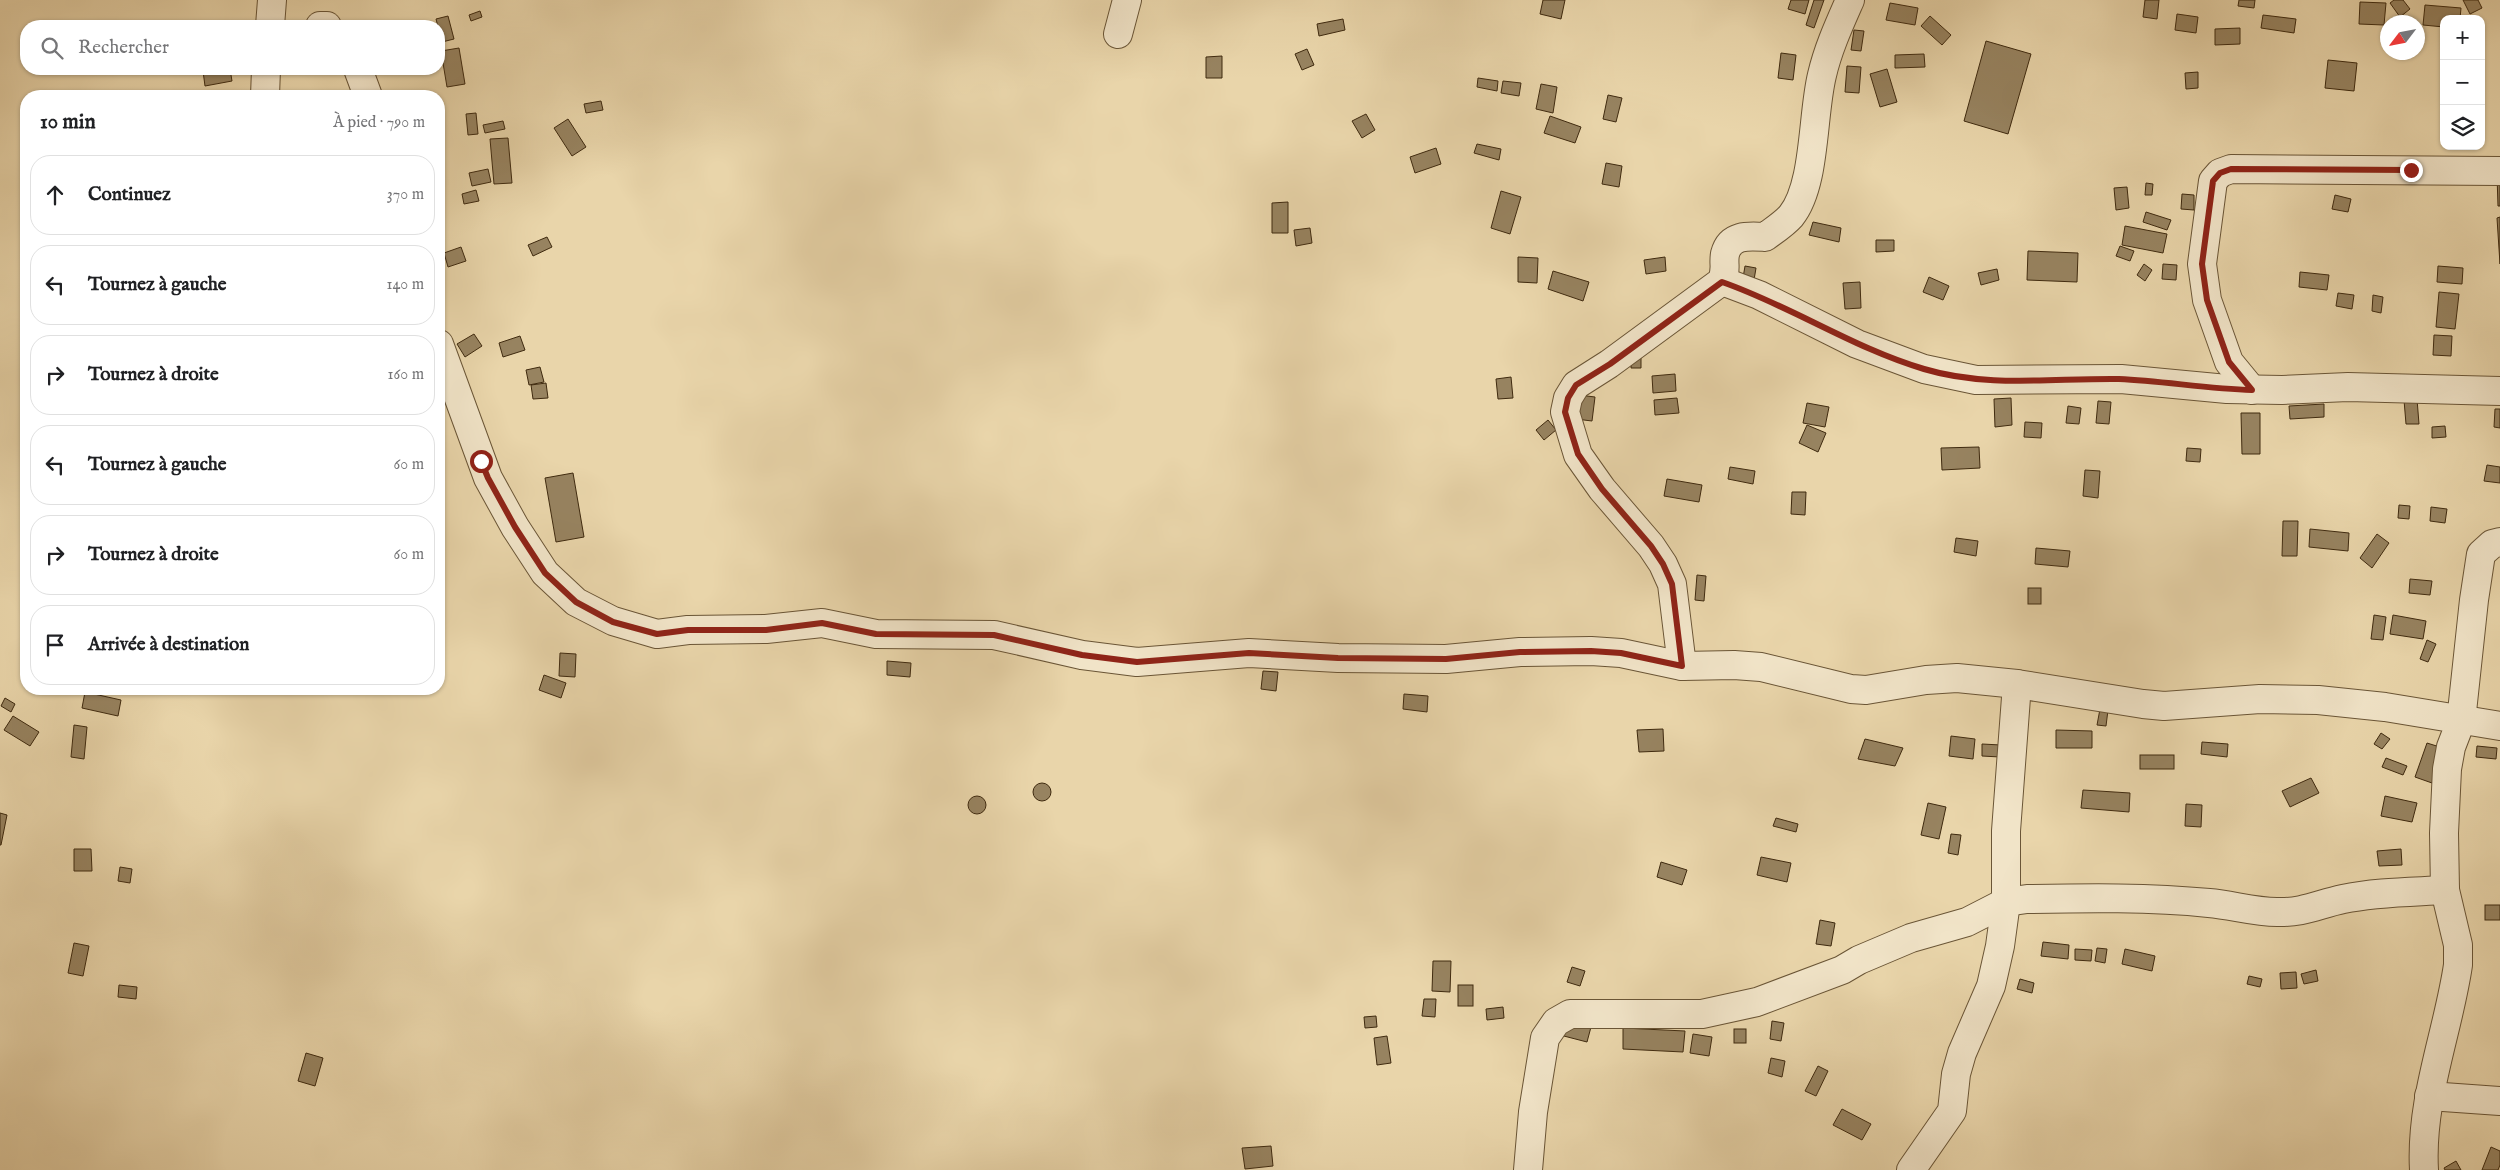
<!DOCTYPE html>
<html lang="fr">
<head>
<meta charset="utf-8">
<style>
  body { margin:0; font-family:"IM FELL English",serif; background:#f2f2f2; color:#202124 }
  .controls { position:absolute; right:15px; top:15px; display:grid; overflow:hidden; border-radius:10px; box-shadow:0 1px 4px #0004 }
  .controls button { width:45px; height:45px; display:grid; place-items:center; padding:0; border:0; border-bottom:1px solid #e0e0e0; background:#fff; color:#202124; font:25px sans-serif }
  .compass { position:absolute; left:2380px; top:15px; width:45px; height:45px; border-radius:50%; background:#fff; box-shadow:0 1px 4px #0004; rotate:238deg }
  .stop { position:absolute; width:15px; height:15px; margin:-11px; border:4px solid #8f2418; border-radius:50%; background:#fff }
  .stop.end { background:#8f2418; border-color:#fff; box-shadow:0 1px 5px #0008 }
  .list { margin:0; padding:0; list-style:none }
  h2 { display:flex; justify-content:space-between; align-items:center; height:65px; margin:0; padding:0 20px; font-size:21px }
  h2 small { font-size:16px; font-weight:400; color:#757577 }
  .list li { display:grid; grid-template-columns:32px 1fr auto; gap:15px; align-items:center; box-sizing:border-box; height:80px; margin:0 10px 10px; padding:0 10px; border:1px solid #e0e0e0; border-radius:20px }
  .list b { display:block; font-size:19px; white-space:nowrap }
  .list em { font-size:16px; font-style:normal; color:#757577 }
  .icon { flex:none; width:28px; height:28px; fill:none; stroke:currentColor; stroke-width:2; stroke-linecap:round; stroke-linejoin:round }
  .map { position:relative; flex:none; width:2500px; height:1170px; overflow:hidden }
  .search { position:absolute; background:#fff; box-shadow:0 1px 4px #0004; left:20px; top:20px; width:425px; height:55px; display:flex; align-items:center; gap:12px; box-sizing:border-box; padding:0 18px; border-radius:20px; color:#757577; font-size:19px }
  .panel { position:absolute; background:#fff; box-shadow:0 1px 4px #0004; left:20px; top:90px; width:425px; height:605px; border-radius:20px }
  .map>svg:first-child { display:block }
</style>
</head>
<body>
<div class="map">
<svg width="2500" height="1170" viewBox="0 0 2500 1170">
  <rect width="100%" height="100%" fill="#e9d5aa"/>
  <filter id="stains"><feTurbulence type="fractalNoise" baseFrequency=".004" numOctaves="4"/><feColorMatrix values="0 0 0 0 .2 0 0 0 0 .09 0 0 0 0 .02 0 0 0 .5 -.17"/></filter>
  <radialGradient id="worn" r=".72"><stop offset=".6" stop-color="#630" stop-opacity="0"/><stop offset="1" stop-color="#630" stop-opacity=".3"/></radialGradient>
  <g fill="#978360" stroke="#3f2a0f">
    <polygon points="1543,0 1565,0 1561,19 1540,14"/>
    <polygon points="1791,0 1809,0 1805,14 1788,9"/>
    <polygon points="1814,0 1824,0 1814,28 1806,25"/>
    <polygon points="2145,0 2159,0 2157,19 2143,17"/>
    <polygon points="2239,0 2255,0 2254,8 2238,6"/>
    <polygon points="2394,0 2403,0 2410,9 2400,17 2390,3"/>
    <polygon points="2463,0 2478,0 2482,8 2470,14"/>
    <polygon points="2360,2 2386,3 2384,25 2359,24"/>
    <polygon points="1890,3 1918,8 1915,25 1886,20"/>
    <polygon points="2425,5 2461,8 2460,19 2444,19 2444,27 2423,25"/>
    <polygon points="480,11 482,17 471,21 469,15"/>
    <polygon points="2177,14 2198,17 2196,33 2175,30"/>
    <polygon points="2263,15 2296,19 2294,33 2261,28"/>
    <polygon points="448,16 454,39 442,42 436,19"/>
    <polygon points="1930,16 1951,35 1942,45 1921,26"/>
    <polygon points="1343,19 1345,30 1319,36 1317,24"/>
    <polygon points="2240,28 2240,44 2215,45 2215,29"/>
    <polygon points="1854,30 1864,31 1861,51 1851,50"/>
    <polygon points="1986,41 2031,54 2008,134 1964,121"/>
    <polygon points="459,48 465,84 447,87 441,51"/>
    <polygon points="1307,49 1314,65 1302,70 1295,54"/>
    <polygon points="1781,53 1796,55 1793,80 1778,78"/>
    <polygon points="1924,54 1925,67 1895,68 1895,55"/>
    <polygon points="1222,56 1222,78 1206,78 1206,57"/>
    <polygon points="2328,60 2357,63 2354,91 2325,88"/>
    <polygon points="1847,66 1861,67 1859,93 1845,92"/>
    <polygon points="214,69 230,69 232,81 205,86 203,71"/>
    <polygon points="1887,69 1897,102 1880,107 1870,74"/>
    <polygon points="2198,72 2198,88 2186,89 2185,73"/>
    <polygon points="1478,78 1498,81 1497,91 1477,87"/>
    <polygon points="1503,81 1521,83 1519,96 1501,93"/>
    <polygon points="1541,84 1557,87 1553,113 1536,109"/>
    <polygon points="1608,95 1622,98 1616,122 1603,119"/>
    <polygon points="601,101 603,110 586,113 584,104"/>
    <polygon points="476,113 478,134 468,135 466,114"/>
    <polygon points="1366,114 1375,130 1362,138 1352,121"/>
    <polygon points="1550,116 1581,127 1575,143 1544,133"/>
    <polygon points="568,119 586,147 572,156 554,128"/>
    <polygon points="503,121 505,129 485,133 483,125"/>
    <polygon points="508,138 512,183 494,184 490,139"/>
    <polygon points="1477,144 1501,149 1499,160 1474,153"/>
    <polygon points="1436,148 1441,164 1415,173 1410,157"/>
    <polygon points="1606,163 1622,166 1619,187 1602,184"/>
    <polygon points="488,169 491,182 472,186 469,173"/>
    <polygon points="2497,175 2500,175 2500,206 2498,206"/>
    <polygon points="2146,183 2153,184 2152,195 2145,195"/>
    <polygon points="2127,187 2129,208 2116,210 2114,188"/>
    <polygon points="476,190 479,201 464,204 462,194"/>
    <polygon points="1501,191 1521,197 1510,234 1491,228"/>
    <polygon points="2182,194 2194,195 2194,210 2181,209"/>
    <polygon points="2335,195 2351,199 2348,212 2332,209"/>
    <polygon points="1288,202 1288,233 1272,233 1272,203"/>
    <polygon points="2146,212 2171,220 2167,230 2143,222"/>
    <polygon points="2500,217 2500,264 2497,218"/>
    <polygon points="1813,222 1841,228 1839,242 1809,235"/>
    <polygon points="2125,226 2167,234 2163,253 2122,245"/>
    <polygon points="1310,228 1312,243 1296,246 1294,230"/>
    <polygon points="547,237 552,247 533,256 528,245"/>
    <polygon points="1876,240 1894,240 1894,251 1876,252"/>
    <polygon points="2120,246 2134,251 2130,261 2116,256"/>
    <polygon points="461,247 466,261 448,267 444,253"/>
    <polygon points="2028,251 2078,253 2077,282 2027,280"/>
    <polygon points="1518,257 1538,258 1537,283 1518,282"/>
    <polygon points="1665,257 1666,271 1646,274 1644,260"/>
    <polygon points="2144,264 2152,270 2145,281 2137,275"/>
    <polygon points="2163,264 2177,265 2176,280 2162,279"/>
    <polygon points="1745,266 1756,268 1754,280 1743,278"/>
    <polygon points="2438,266 2463,268 2462,284 2437,282"/>
    <polygon points="1997,269 1999,280 1981,285 1978,273"/>
    <polygon points="1553,271 1589,282 1583,301 1548,289"/>
    <polygon points="2300,272 2329,275 2327,290 2299,287"/>
    <polygon points="1929,277 1949,286 1943,300 1923,292"/>
    <polygon points="1860,282 1861,308 1845,309 1843,283"/>
    <polygon points="2439,292 2459,294 2455,329 2436,327"/>
    <polygon points="2338,293 2354,295 2352,309 2336,306"/>
    <polygon points="2373,295 2383,297 2381,313 2372,311"/>
    <polygon points="474,334 482,346 465,357 457,344"/>
    <polygon points="2434,335 2452,336 2451,356 2433,355"/>
    <polygon points="520,336 525,350 503,357 499,343"/>
    <polygon points="1632,354 1641,354 1641,368 1631,368"/>
    <polygon points="540,367 544,382 529,385 526,370"/>
    <polygon points="1675,374 1676,391 1653,393 1652,376"/>
    <polygon points="1511,377 1513,398 1498,399 1496,379"/>
    <polygon points="546,383 548,398 533,399 531,385"/>
    <polygon points="1579,395 1595,397 1592,421 1576,419"/>
    <polygon points="1677,398 1679,413 1655,415 1654,400"/>
    <polygon points="2011,398 2012,425 1995,427 1994,399"/>
    <polygon points="2417,399 2419,424 2406,424 2404,400"/>
    <polygon points="2098,401 2111,402 2109,424 2096,423"/>
    <polygon points="1807,403 1829,407 1825,427 1803,423"/>
    <polygon points="2324,404 2324,417 2290,419 2289,406"/>
    <polygon points="2068,406 2081,408 2079,424 2066,423"/>
    <polygon points="2495,409 2500,409 2500,428 2494,427"/>
    <polygon points="2241,413 2260,413 2260,454 2242,454"/>
    <polygon points="1548,420 1556,430 1544,440 1536,430"/>
    <polygon points="2025,422 2042,423 2041,438 2024,437"/>
    <polygon points="1807,425 1826,433 1818,452 1799,443"/>
    <polygon points="2445,426 2446,437 2432,438 2432,427"/>
    <polygon points="1979,447 1980,468 1942,470 1941,448"/>
    <polygon points="2187,448 2201,449 2200,462 2186,461"/>
    <polygon points="2487,465 2500,467 2500,483 2484,481"/>
    <polygon points="1730,467 1755,471 1753,484 1728,479"/>
    <polygon points="2085,470 2100,471 2098,498 2083,496"/>
    <polygon points="573,473 584,537 556,542 545,478"/>
    <polygon points="1667,479 1702,485 1699,502 1664,496"/>
    <polygon points="1792,492 1806,492 1805,515 1791,514"/>
    <polygon points="2399,505 2410,506 2409,519 2398,518"/>
    <polygon points="2431,507 2447,509 2445,523 2430,521"/>
    <polygon points="2283,521 2298,521 2297,556 2282,556"/>
    <polygon points="2310,529 2349,533 2348,551 2309,547"/>
    <polygon points="2377,534 2389,543 2372,568 2360,558"/>
    <polygon points="1956,538 1978,541 1976,556 1954,552"/>
    <polygon points="2036,548 2070,551 2068,567 2035,564"/>
    <polygon points="1697,575 1706,576 1704,601 1695,600"/>
    <polygon points="2410,579 2432,581 2430,595 2409,593"/>
    <rect x="2028" y="588" width="13" height="16"/>
    <polygon points="2374,615 2386,617 2383,640 2371,639"/>
    <polygon points="2393,615 2426,621 2423,639 2390,634"/>
    <polygon points="2427,640 2436,644 2428,662 2420,659"/>
    <polygon points="560,653 576,654 575,677 559,676"/>
    <polygon points="887,661 911,663 910,677 887,675"/>
    <polygon points="1263,671 1278,672 1276,691 1261,689"/>
    <polygon points="544,675 566,683 561,698 539,690"/>
    <polygon points="85,692 121,700 118,716 82,708"/>
    <polygon points="1404,694 1428,696 1427,712 1403,709"/>
    <polygon points="5,698 15,704 11,712 1,706"/>
    <polygon points="2100,709 2108,710 2106,726 2097,725"/>
    <polygon points="13,716 39,732 30,746 4,730"/>
    <polygon points="74,725 87,727 84,759 71,757"/>
    <polygon points="1663,729 1664,751 1639,752 1637,730"/>
    <polygon points="2056,730 2092,731 2092,748 2056,748"/>
    <polygon points="2381,733 2390,739 2382,749 2374,744"/>
    <polygon points="1951,736 1975,739 1973,759 1949,756"/>
    <polygon points="1865,739 1903,748 1895,766 1858,759"/>
    <polygon points="2202,742 2228,744 2227,757 2201,754"/>
    <polygon points="2427,743 2443,748 2432,783 2415,777"/>
    <polygon points="1982,744 2001,745 2000,757 1982,756"/>
    <polygon points="2477,746 2497,748 2496,759 2476,757"/>
    <rect x="2140" y="755" width="34" height="14"/>
    <polygon points="2386,758 2407,766 2403,775 2382,767"/>
    <polygon points="2311,778 2319,793 2290,807 2282,791"/>
    <circle cx="1042" cy="792" r="9"/>
    <polygon points="2083,790 2130,793 2129,812 2081,808"/>
    <circle cx="977" cy="805" r="9"/>
    <polygon points="2385,796 2417,803 2412,822 2381,816"/>
    <polygon points="1928,803 1946,807 1939,839 1921,835"/>
    <polygon points="2186,804 2202,805 2201,827 2185,826"/>
    <polygon points="0,813 7,815 1,845 0,845"/>
    <polygon points="1776,818 1798,824 1796,832 1773,826"/>
    <polygon points="1951,834 1961,835 1958,855 1948,853"/>
    <polygon points="74,849 91,849 92,871 74,871"/>
    <polygon points="2401,849 2402,865 2379,866 2377,851"/>
    <polygon points="1761,857 1791,863 1787,882 1757,875"/>
    <polygon points="1661,862 1687,870 1682,885 1657,877"/>
    <polygon points="120,867 132,869 130,883 118,881"/>
    <rect x="2485" y="905" width="15" height="15"/>
    <polygon points="1820,920 1835,923 1831,946 1816,944"/>
    <polygon points="2043,942 2069,945 2068,959 2041,956"/>
    <polygon points="74,943 89,946 83,976 68,973"/>
    <polygon points="2097,948 2107,949 2105,963 2095,961"/>
    <polygon points="2075,949 2092,950 2091,961 2075,960"/>
    <polygon points="2125,949 2155,956 2152,971 2122,964"/>
    <polygon points="1433,961 1451,961 1450,992 1432,991"/>
    <polygon points="1572,967 1585,971 1580,986 1567,982"/>
    <polygon points="2316,970 2318,981 2304,984 2301,974"/>
    <polygon points="2296,972 2297,988 2281,989 2280,973"/>
    <polygon points="2249,976 2262,979 2260,987 2247,984"/>
    <polygon points="2020,979 2034,983 2032,993 2017,989"/>
    <polygon points="119,985 137,987 136,999 118,997"/>
    <rect x="1458" y="985" width="15" height="21"/>
    <polygon points="1424,999 1436,999 1435,1017 1422,1016"/>
    <polygon points="1503,1007 1504,1018 1487,1020 1486,1009"/>
    <polygon points="1376,1016 1377,1027 1365,1028 1364,1017"/>
    <polygon points="1563,1020 1591,1027 1587,1042 1560,1035"/>
    <polygon points="1772,1021 1784,1023 1781,1041 1770,1039"/>
    <polygon points="1623,1028 1685,1031 1683,1052 1623,1049"/>
    <rect x="1734" y="1029" width="12" height="14"/>
    <polygon points="1693,1034 1712,1037 1709,1056 1690,1053"/>
    <polygon points="1387,1036 1391,1063 1377,1065 1374,1038"/>
    <polygon points="306,1053 323,1058 315,1086 298,1081"/>
    <polygon points="1771,1058 1785,1061 1782,1077 1768,1073"/>
    <polygon points="1818,1066 1828,1071 1816,1096 1805,1091"/>
    <polygon points="1842,1109 1871,1124 1862,1140 1833,1125"/>
    <polygon points="1271,1146 1273,1166 1245,1169 1242,1148"/>
    <polygon points="2491,1147 2500,1151 2500,1165 2498,1170 2482,1170"/>
    <polygon points="2456,1161 2461,1170 2445,1170 2444,1168"/>
  </g>
  <g fill="none" stroke-linecap="round" stroke-linejoin="round">
    <defs>
      <g id="minor">
        <polyline points="270,26 272,0"/>
        <polyline points="320,26 327,26"/>
        <polyline points="1118,34 1127,0"/>
        <polyline points="358,69 368,96"/>
        <polyline points="265,96 266,69"/>
        <polyline points="1722,281 1759,295 1857,344 1924,369 1976,380 2121,379 2227,389 2282,390 2348,387 2500,391"/>
        <polyline points="439,344 488,478 515,527 545,573 576,602 613,621 657,634 688,630 766,629 822,623 876,634 994,635 1082,655 1137,662 1249,653 1338,658 1446,659 1520,652 1591,651 1621,653 1682,666 1734,665 1761,667 1851,689 1866,690 1926,680 1957,678 2017,684 2143,704 2164,706 2260,699 2318,700 2385,707 2500,726"/>
        <polyline points="2252,390 2229,362 2207,300 2202,264 2213,181 2220,173 2231,169 2500,171"/>
        <path d="M1682,666L1672,584L1663,564L1651,546L1602,489L1578,455L1565,412L1568,398L1576,385L1609,364L1722,281C1727,268 1723,265 1725,254C1730,234 1749,236 1765,237C1773,231 1784,224 1791,216C1816,185 1812,115 1822,75C1828,49 1839,25 1850,0"/>
        <polyline points="2429,1096 2500,1101"/>
        <path d="M1528,1170L1533,1112L1545,1038L1556,1022L1570,1014H1702L1757,1002L1842,970L1859,960L1911,938L1967,922L2006,902L2027,899C2086,898 2150,897 2209,903C2232,905 2254,912 2277,912C2303,913 2319,904 2343,899C2376,892 2412,892 2445,890"/>
        <polyline points="1911,1170 1952,1111 1956,1074 1962,1053 1991,986 2000,946 2006,902 2006,831 2017,684"/>
        <path d="M2424,1170C2420,1099 2448,1033 2458,965V945L2445,890L2444,833L2447,769L2451,747L2461,721L2474,600L2481,554L2492,544L2500,542"/>
      </g>
    </defs>
    <use href="#minor" stroke="#6a5536" stroke-width="30"/>
    <use href="#minor" stroke="#f1e4c8" stroke-width="28"/>
  </g>
  <g fill="none" stroke-linecap="round" stroke-linejoin="round">
    <path stroke="#8f2418" stroke-width="6" d="M481,461L488,478L515,527L545,573L576,602L613,622L657,634L688,630H766L822,623L876,634L994,635L1082,655L1137,662L1249,653L1338,658L1446,659L1520,652L1591,651L1621,653L1682,666L1672,584L1663,564L1651,546L1602,489L1578,454L1565,412L1568,398L1576,385L1610,364L1722,282C1791,306 1853,348 1924,369C1987,388 2054,378 2119,379C2164,381 2208,389 2252,390L2229,362L2207,300L2202,264L2213,181L2220,173L2231,169L2411,170"/>
  </g>
  <rect width="100%" height="100%" filter="url(#stains)"/>
  <rect width="100%" height="100%" fill="url(#worn)"/>
</svg>
<div class="controls">
<button>+</button>
<button>−</button>
<button><svg class="icon" aria-label="layers" viewBox="0 0 24 24"><path d="M12 4l9 5-9 5-9-5zM3 14l9 5 9-5"/></svg></button>
</div>
<svg class="compass" viewBox="-18 -18 36 36"><path d="M0-13l5 13h-10z" fill="#e53935"/><path d="M0 13l5-13h-10z" fill="#757577"/></svg>
<div class="stop" style="left:481px;top:461px"></div>
<div class="stop end" style="left:2411px;top:170px"></div>
<div class="search"><svg class="icon" aria-label="search" viewBox="0 0 24 24"><circle cx="10" cy="10" r="6"/><path d="M15 15l6 6"/></svg>Rechercher</div>
<section class="panel">
<h2>10 min<small>À pied · 790 m</small></h2>
<ul class="list">
<li><svg class="icon" aria-label="ahead" viewBox="0 0 24 24"><path d="M12 20V5M6 11l6-6 6 6"/></svg><div><b>Continuez</b></div><em>370 m</em></li>
<li><svg class="icon" aria-label="left" viewBox="0 0 24 24"><path d="M17 20v-9H6M10 6l-5 5 5 5"/></svg><div><b>Tournez à gauche</b></div><em>140 m</em></li>
<li><svg class="icon" aria-label="right" viewBox="0 0 24 24"><path d="M7 20v-9h11M14 6l5 5-5 5"/></svg><div><b>Tournez à droite</b></div><em>160 m</em></li>
<li><svg class="icon" aria-label="left" viewBox="0 0 24 24"><path d="M17 20v-9H6M10 6l-5 5 5 5"/></svg><div><b>Tournez à gauche</b></div><em>60 m</em></li>
<li><svg class="icon" aria-label="right" viewBox="0 0 24 24"><path d="M7 20v-9h11M14 6l5 5-5 5"/></svg><div><b>Tournez à droite</b></div><em>60 m</em></li>
<li><svg class="icon" aria-label="arrive" viewBox="0 0 24 24"><path d="M6 21V4h12l-3 4 3 4H6"/></svg><div><b>Arrivée à destination</b></div></li>
</ul>
</section>
</div>
</body>
</html>
